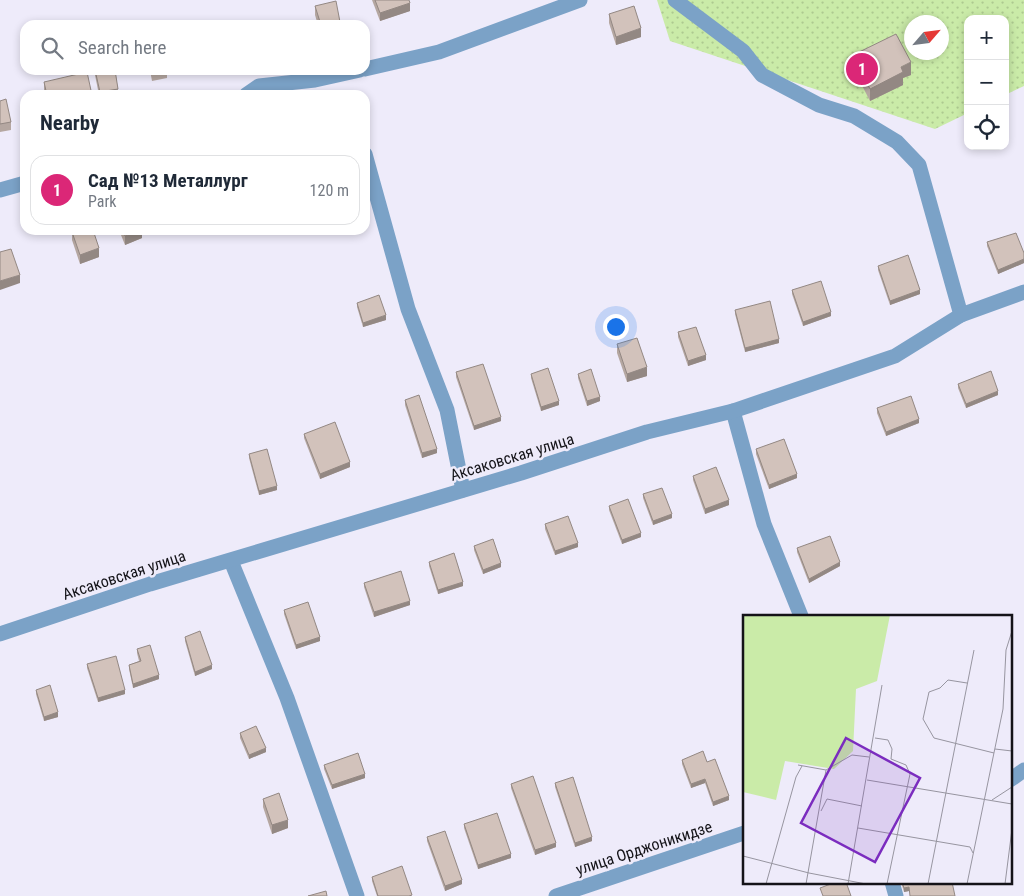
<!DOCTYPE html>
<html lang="en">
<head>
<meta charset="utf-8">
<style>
  body { margin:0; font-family:"Roboto Condensed",sans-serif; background:#f2f2f3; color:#1f2937 }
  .controls { position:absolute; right:15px; top:15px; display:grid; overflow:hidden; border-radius:10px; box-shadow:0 2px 8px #0003 }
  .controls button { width:45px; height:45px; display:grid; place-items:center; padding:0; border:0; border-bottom:1px solid #e0e1e3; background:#fff; color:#1f2937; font:25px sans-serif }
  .compass { position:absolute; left:904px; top:15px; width:45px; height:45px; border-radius:50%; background:#fff; box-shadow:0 2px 8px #0003; rotate:62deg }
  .you { position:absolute; left:615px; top:326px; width:18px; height:18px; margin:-12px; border:4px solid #fff; border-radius:50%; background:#1a73e8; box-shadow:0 0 0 8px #1a73e833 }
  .badge { display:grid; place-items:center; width:32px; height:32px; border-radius:50%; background:#db2777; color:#fff; font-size:16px; font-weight:700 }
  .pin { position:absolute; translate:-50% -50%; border:2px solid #fff; box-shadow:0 1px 5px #0006 }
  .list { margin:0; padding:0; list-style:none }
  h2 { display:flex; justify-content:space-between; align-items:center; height:65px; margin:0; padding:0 20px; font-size:21px }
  h2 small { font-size:16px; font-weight:400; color:#747a83 }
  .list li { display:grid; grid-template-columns:32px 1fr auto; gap:15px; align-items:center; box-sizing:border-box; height:70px; margin:0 10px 10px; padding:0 10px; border:1px solid #e0e1e3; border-radius:15px }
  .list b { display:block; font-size:19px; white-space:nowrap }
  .list p { margin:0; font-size:16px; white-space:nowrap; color:#747a83 }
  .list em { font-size:16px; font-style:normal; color:#747a83 }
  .icon { flex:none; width:28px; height:28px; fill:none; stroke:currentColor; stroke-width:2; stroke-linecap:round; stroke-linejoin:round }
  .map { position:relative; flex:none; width:1024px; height:896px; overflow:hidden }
  .search { position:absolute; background:#fff; box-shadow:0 2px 8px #0003; left:20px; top:20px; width:350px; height:55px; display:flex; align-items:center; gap:12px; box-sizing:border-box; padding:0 18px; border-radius:15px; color:#747a83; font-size:19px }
  .panel { position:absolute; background:#fff; box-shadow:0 2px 8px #0003; left:20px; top:90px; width:350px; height:145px; border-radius:15px }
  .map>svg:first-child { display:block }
</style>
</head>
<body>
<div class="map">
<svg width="1024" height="896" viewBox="0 0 1024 896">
  <defs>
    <pattern id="garden-dots" width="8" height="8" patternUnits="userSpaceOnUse" patternTransform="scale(1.25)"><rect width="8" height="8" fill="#caeba8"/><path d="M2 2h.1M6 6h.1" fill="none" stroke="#adc990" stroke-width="1.8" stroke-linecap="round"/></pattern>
  </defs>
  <rect width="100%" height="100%" fill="#eeebfa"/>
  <path fill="url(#garden-dots)" fill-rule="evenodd" d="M657,0H1024V86L1005,95V19H968V113L935,129L670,41ZM912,22H942V52H912Z"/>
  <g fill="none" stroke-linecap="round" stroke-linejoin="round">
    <g stroke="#7ba2c7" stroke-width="15">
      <polyline points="675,0 743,51 762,75 819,105 854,116 897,142 919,165 961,315"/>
      <polyline points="365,69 439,52 580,0"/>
      <polyline points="246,95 259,86 315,80 360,70"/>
      <polyline points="365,154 408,309 447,410 463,490"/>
      <polyline points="0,190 25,183"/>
      <polyline points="733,411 764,524 801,616"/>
      <polyline points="231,561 287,698 357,896"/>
      <polyline points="0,634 150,584 521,473 647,432 733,411 895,356 961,315 1024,292"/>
      <polyline points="1010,780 1024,770"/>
      <polyline points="892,882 896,896"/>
      <polyline points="556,896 744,833"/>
    </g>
  </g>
  <g fill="#b5a7a1">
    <polygon points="372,0 409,0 410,11 380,21"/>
    <polygon points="315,6 340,25 318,25 315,15"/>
    <polygon points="609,14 641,37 616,45 609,23"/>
    <polygon points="853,55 911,75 903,78 903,85 870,101 853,68"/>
    <polygon points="94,70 115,70 118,89 118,95 99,95"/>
    <polygon points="150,70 167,70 167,78 152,81"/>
    <polygon points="44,82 92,95 45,95 44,90"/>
    <polygon points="0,101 11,122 11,130 0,132"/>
    <polygon points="119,230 142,230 142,238 125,245"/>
    <polygon points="72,232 99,257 80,264 72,240"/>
    <polygon points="987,242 1024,253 1024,263 998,274 987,246"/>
    <polygon points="878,266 920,294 890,305 878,270"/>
    <polygon points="792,290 831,316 803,326 792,294"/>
    <polygon points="357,303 386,320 363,327 357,307"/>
    <polygon points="735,310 779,343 745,352 735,314"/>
    <polygon points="678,332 706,360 688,366 678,337"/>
    <polygon points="617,344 647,376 627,382 617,353"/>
    <polygon points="456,372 501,421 474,430 456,377"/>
    <polygon points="531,374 559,405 541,411 531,378"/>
    <polygon points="578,374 600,401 587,406 578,378"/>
    <polygon points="958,384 998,395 966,408 958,388"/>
    <polygon points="405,400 437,453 422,458 405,405"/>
    <polygon points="877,408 919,423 886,436 877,413"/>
    <polygon points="304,434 350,467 320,479 304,438"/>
    <polygon points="756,449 797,478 769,489 756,454"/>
    <polygon points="249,454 277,490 259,495 249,458"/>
    <polygon points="693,476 729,505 705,514 693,480"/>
    <polygon points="643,494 672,518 653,525 643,498"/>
    <polygon points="609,506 641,537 622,544 609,510"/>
    <polygon points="545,524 578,547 555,555 545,529"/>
    <polygon points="474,546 501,567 483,574 474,550"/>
    <polygon points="797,548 840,566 809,583 797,552"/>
    <polygon points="429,562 463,586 438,594 429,566"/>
    <polygon points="364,583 410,605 374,617 364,587"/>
    <polygon points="284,610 320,641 296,649 284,614"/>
    <polygon points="185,637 212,669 195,676 185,641"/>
    <polygon points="137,649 159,679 133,688 129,669 129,665 139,661 137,653"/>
    <polygon points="87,664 125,694 98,702 87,668"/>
    <polygon points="36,690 58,717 44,721 36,694"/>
    <polygon points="240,733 266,752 249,759 240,738"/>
    <polygon points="682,760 707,762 729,800 713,806 705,783 691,788 682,764"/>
    <polygon points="324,765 365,778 332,789 324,769"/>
    <polygon points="555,783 592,841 575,847 555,787"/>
    <polygon points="511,784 556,847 535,855 511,788"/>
    <polygon points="263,799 288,828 272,834 263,807"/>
    <polygon points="464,824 511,858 478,869 464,828"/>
    <polygon points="427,837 462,884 445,891 427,841"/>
    <polygon points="372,877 412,896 377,896 372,881"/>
    <polygon points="901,882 952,882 909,891 904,892"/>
  </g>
  <g fill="#938883">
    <polygon points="410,3 410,11 380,21 380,13"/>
    <polygon points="340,22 340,25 329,25"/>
    <polygon points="641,28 641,37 616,45 616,37"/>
    <polygon points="911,62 911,75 903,78 903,85 870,101 870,89 901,67"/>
    <polygon points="142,230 142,238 125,245 125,236"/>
    <polygon points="99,248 99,257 80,264 80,255"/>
    <polygon points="1024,259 1024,263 998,274 998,270"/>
    <polygon points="20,275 20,283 0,290 0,281"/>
    <polygon points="920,290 920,294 890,305 890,301"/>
    <polygon points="831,312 831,316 803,326 803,322"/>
    <polygon points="386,315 386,320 363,327 363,323"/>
    <polygon points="779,339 779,343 745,352 745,348"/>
    <polygon points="706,355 706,360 688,366 688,361"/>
    <polygon points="647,367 647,376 627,382 627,374"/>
    <polygon points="998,391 998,395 966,408 966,404"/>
    <polygon points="600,397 600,401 587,406 587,401"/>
    <polygon points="559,401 559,405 541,411 541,407"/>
    <polygon points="501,417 501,421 474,430 474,426"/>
    <polygon points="919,419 919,423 886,436 886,432"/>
    <polygon points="437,449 437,453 422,458 422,453"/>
    <polygon points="350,462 350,467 320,479 320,474"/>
    <polygon points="797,474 797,478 769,489 769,485"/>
    <polygon points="277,486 277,490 259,495 259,491"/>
    <polygon points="729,500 729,505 705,514 705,509"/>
    <polygon points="672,514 672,518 653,525 653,521"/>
    <polygon points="641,533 641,537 622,544 622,540"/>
    <polygon points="578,543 578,547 555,555 555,551"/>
    <polygon points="840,562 840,566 809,583 809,579"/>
    <polygon points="501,563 501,567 483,574 483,570"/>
    <polygon points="463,582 463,586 438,594 438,590"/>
    <polygon points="410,601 410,605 374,617 374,612"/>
    <polygon points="320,637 320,641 296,649 296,645"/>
    <polygon points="212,665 212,669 195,676 195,672"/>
    <polygon points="159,675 159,679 133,688 133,684"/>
    <polygon points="125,690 125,694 98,702 98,698"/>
    <polygon points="58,712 58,717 44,721 44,717"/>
    <polygon points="266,748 266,752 249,759 249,755"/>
    <polygon points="365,774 365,778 332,789 332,785"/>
    <polygon points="705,779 705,783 691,788 691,784"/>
    <polygon points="729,796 729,800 713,806 713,802"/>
    <polygon points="288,820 288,828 272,834 272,825"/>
    <polygon points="592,837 592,841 575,847 575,843"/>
    <polygon points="556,843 556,847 535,855 535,850"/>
    <polygon points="511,854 511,858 478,869 478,865"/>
    <polygon points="462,880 462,884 445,891 445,886"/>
    <polygon points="909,887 909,891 904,892 904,888"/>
  </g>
  <g fill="#d2c2bb" stroke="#938883">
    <polygon points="375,0 409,0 410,3 380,13"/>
    <polygon points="336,1 340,22 329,25 321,25 315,6"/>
    <polygon points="634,6 641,28 616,37 609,14"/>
    <polygon points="896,34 911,62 901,67 903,72 870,89 853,55"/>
    <polygon points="95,70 115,70 118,89 100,92"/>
    <polygon points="152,70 165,70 152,73"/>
    <polygon points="87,72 92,95 47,95 44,82"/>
    <polygon points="6,99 11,122 0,124 0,101"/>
    <polygon points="78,230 93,230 99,248 80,255 72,232"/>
    <polygon points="123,230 141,230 125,236"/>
    <polygon points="1016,233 1024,253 1024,259 998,270 987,242"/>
    <polygon points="11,249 20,275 0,281 0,252"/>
    <polygon points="908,255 920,290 890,301 878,266"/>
    <polygon points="821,281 831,312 803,322 792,290"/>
    <polygon points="379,295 386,315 363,323 357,303"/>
    <polygon points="770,301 779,339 745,348 735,310"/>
    <polygon points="696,327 706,355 688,361 678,332"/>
    <polygon points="637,338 647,367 627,374 617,344"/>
    <polygon points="483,364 501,417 474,426 456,372"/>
    <polygon points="548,368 559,401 541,407 531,374"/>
    <polygon points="591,369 600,397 587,401 578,374"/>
    <polygon points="991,371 998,391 966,404 958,384"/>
    <polygon points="419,395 437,449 422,453 405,400"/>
    <polygon points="911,396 919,419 886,432 877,408"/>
    <polygon points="335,422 350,462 320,474 304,434"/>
    <polygon points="784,439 797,474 769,485 756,449"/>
    <polygon points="267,449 277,486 259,491 249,454"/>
    <polygon points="716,467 729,500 705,509 693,476"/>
    <polygon points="662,488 672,514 653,521 643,494"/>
    <polygon points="628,499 641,533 622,540 609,506"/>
    <polygon points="568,516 578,543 555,551 545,524"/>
    <polygon points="830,536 840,562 809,579 797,548"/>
    <polygon points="493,539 501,563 483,570 474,546"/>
    <polygon points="454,553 463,582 438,590 429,562"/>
    <polygon points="401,571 410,601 374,612 364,583"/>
    <polygon points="308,602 320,637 296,645 284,610"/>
    <polygon points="200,631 212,665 195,672 185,637"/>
    <polygon points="150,645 159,675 133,684 129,665 141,661 137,649"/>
    <polygon points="116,656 125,690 98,698 87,664"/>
    <polygon points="50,685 58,712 44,717 36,690"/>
    <polygon points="256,726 266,748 249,755 240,733"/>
    <polygon points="703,751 707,762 715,759 729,796 713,802 705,779 691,784 682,760"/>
    <polygon points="358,753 365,774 332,785 324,765"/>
    <polygon points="533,776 556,843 535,850 511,784"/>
    <polygon points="573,777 592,837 575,843 555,783"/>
    <polygon points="279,793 288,820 272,825 263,799"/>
    <polygon points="497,813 511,854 478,865 464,824"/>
    <polygon points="445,831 462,880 445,886 427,837"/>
    <polygon points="402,866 412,895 409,896 378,896 372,877"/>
    <polygon points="836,882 846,882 851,896 823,896 820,888"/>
    <polygon points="902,882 952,882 955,896 910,896 909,887 904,888"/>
    <polygon points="326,891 327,896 308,896"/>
  </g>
  <g text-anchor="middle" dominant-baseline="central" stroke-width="5" stroke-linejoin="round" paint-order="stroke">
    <g font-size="16" fill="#141318" stroke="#eeebfa">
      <text transform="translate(512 457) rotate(-17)">Аксаковская улица</text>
      <text transform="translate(124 575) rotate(-18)">Аксаковская улица</text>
      <text transform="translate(644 848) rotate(-18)">улица Орджоникидзе</text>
    </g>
  </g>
  <g transform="translate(743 615)">
    <rect width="269" height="269" fill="#eeebfa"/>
    <path d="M0,0H147L134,66L113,74L110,136L91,154L42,146L33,185L0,177Z" fill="#caeba8"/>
    <path fill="none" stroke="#9795a0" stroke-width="1" d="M224,68L205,65L197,73L186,77L180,104L191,123L251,138M132,123L145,125L149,134L148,144L163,150L167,159L144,269M252,134L269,136M55,150L83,155L109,140L126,142M124,165L269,189M249,185L269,172M78,196L84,184L119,191M115,213L227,232L230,238M0,241L66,258L123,269M23,269L53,162L59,151M63,269L83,155M105,269L139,70M185,269L231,35M224,269L260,94L263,35L269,16M262,269L269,214"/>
    <path fill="#7b2cbf" fill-opacity="0.15" stroke="#7b2cbf" stroke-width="2.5" d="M103,123L177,163L132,247L58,208Z"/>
    <rect width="269" height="269" fill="none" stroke="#141318" stroke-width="2.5"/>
  </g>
</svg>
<div class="controls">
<button>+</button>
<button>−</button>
<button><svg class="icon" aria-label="locate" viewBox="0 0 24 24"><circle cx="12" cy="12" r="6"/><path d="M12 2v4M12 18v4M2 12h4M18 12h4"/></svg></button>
</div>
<svg class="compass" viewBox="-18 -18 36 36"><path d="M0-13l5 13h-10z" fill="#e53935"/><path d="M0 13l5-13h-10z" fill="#747a83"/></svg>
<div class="you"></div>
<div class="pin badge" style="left:862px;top:69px">1</div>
<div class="search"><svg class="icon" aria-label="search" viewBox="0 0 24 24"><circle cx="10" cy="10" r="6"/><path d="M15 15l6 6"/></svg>Search here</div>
<section class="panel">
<h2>Nearby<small></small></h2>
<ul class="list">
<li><span class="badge">1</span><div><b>Сад №13 Металлург</b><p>Park</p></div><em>120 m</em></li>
</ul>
</section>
</div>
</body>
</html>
